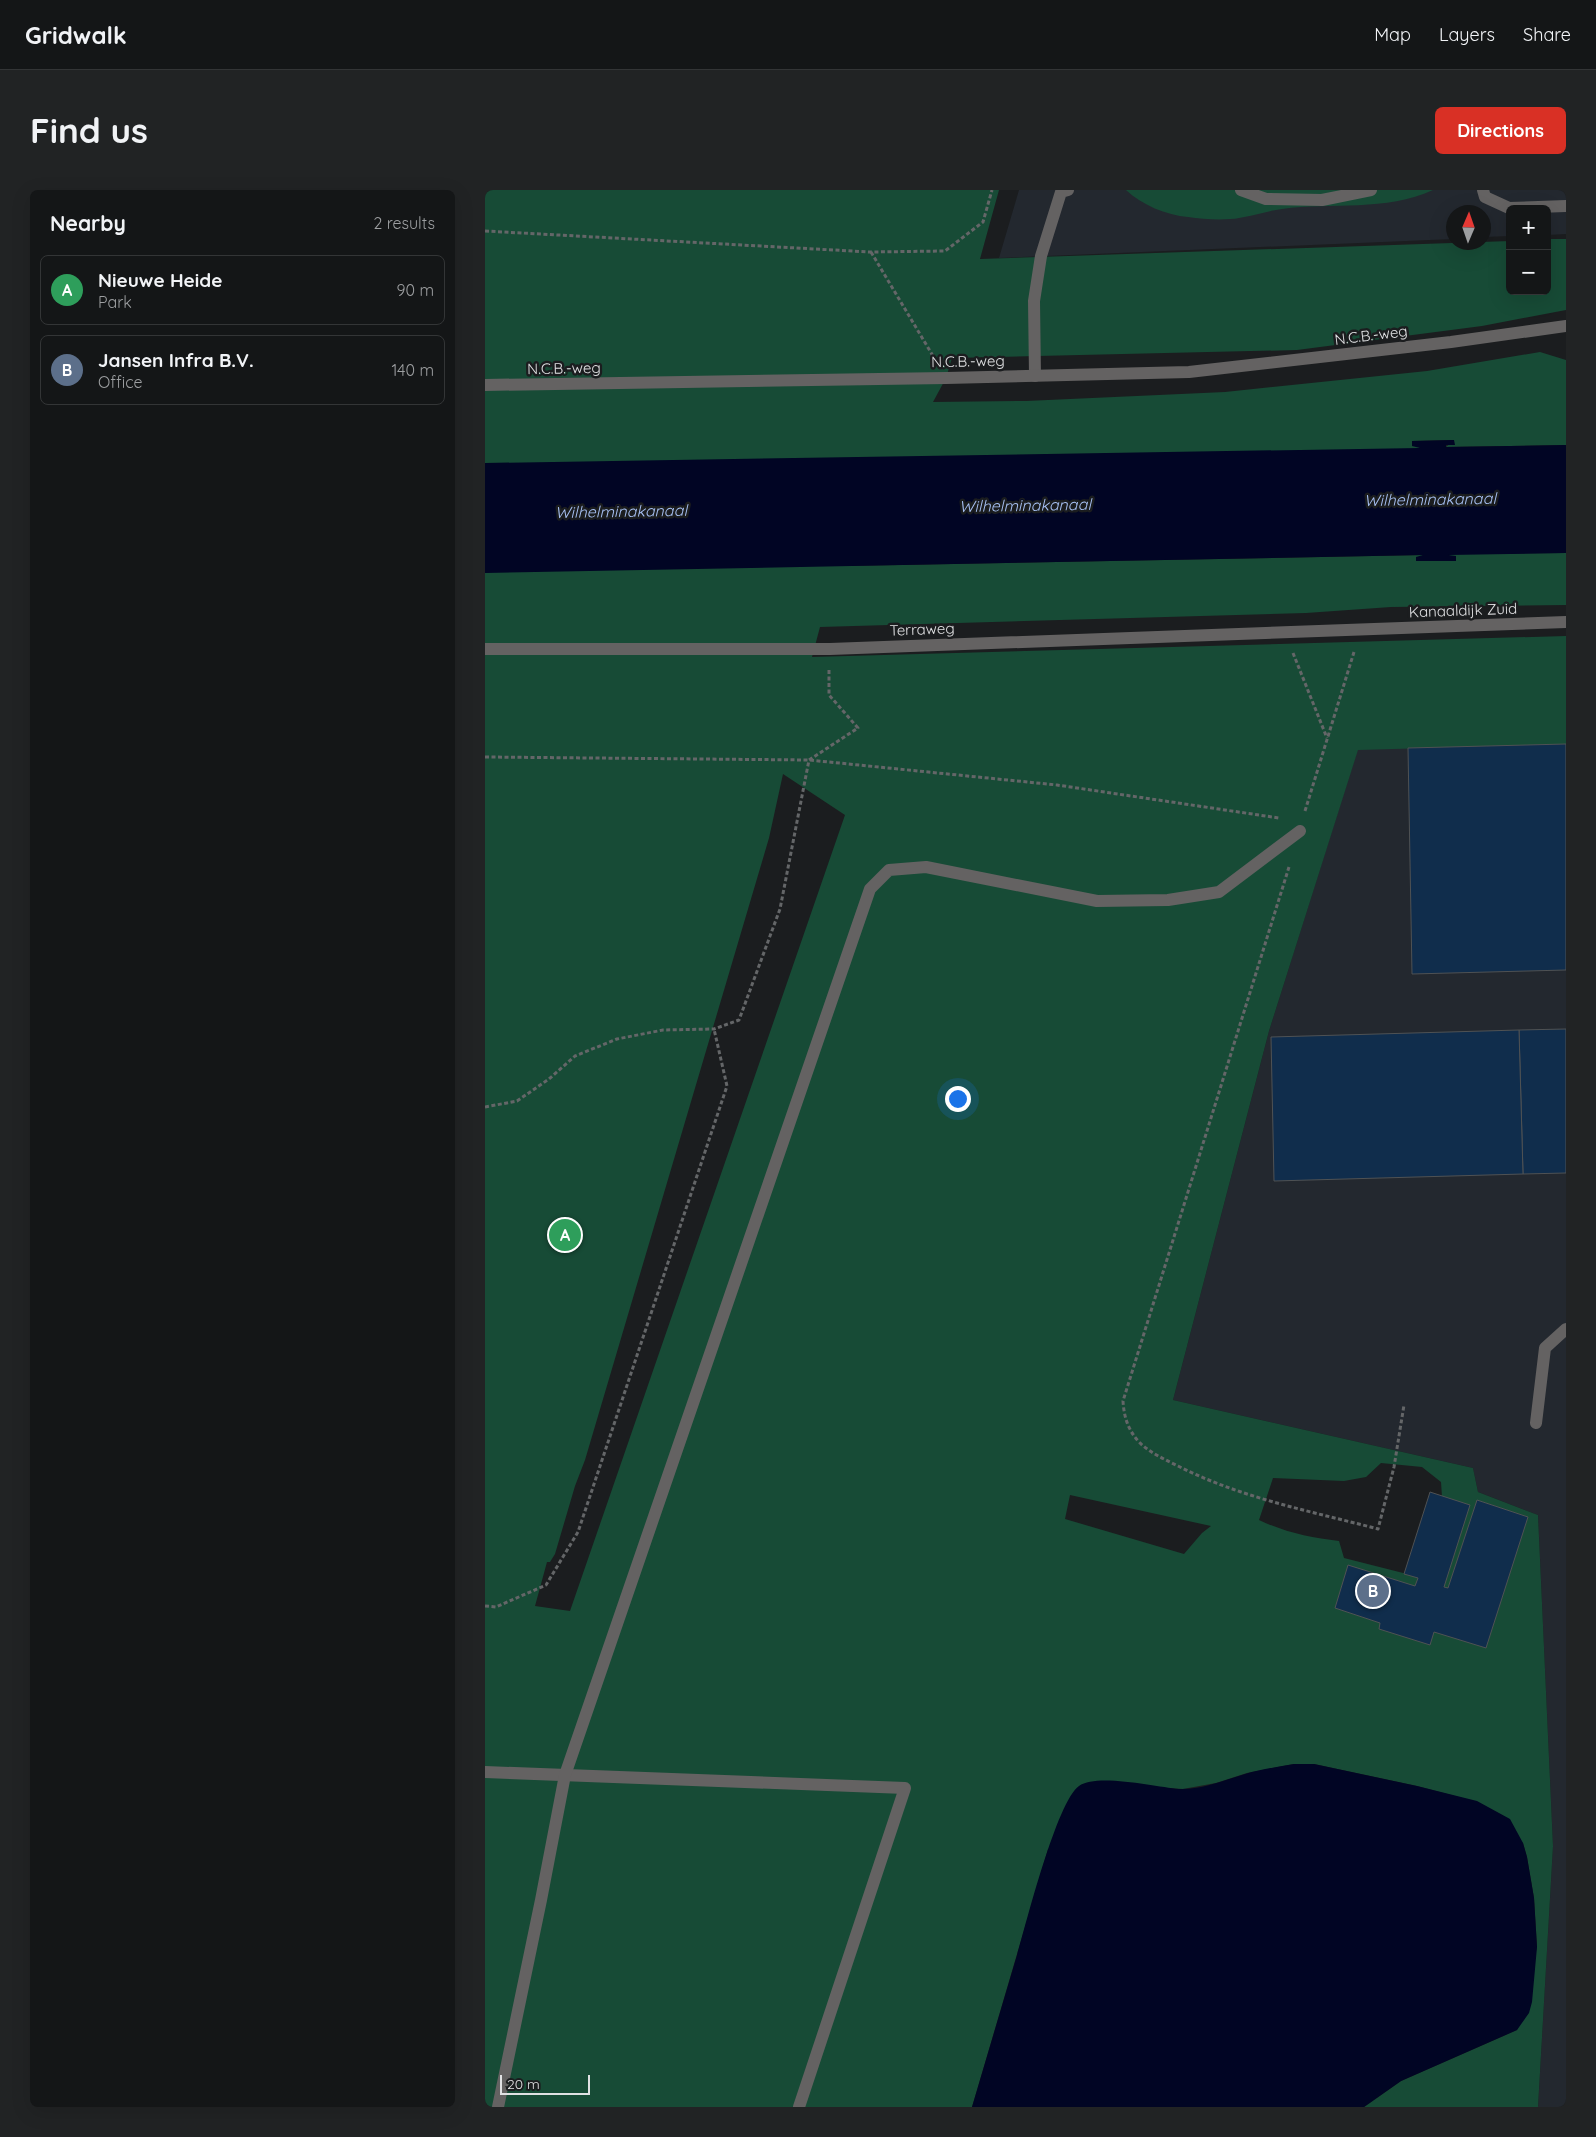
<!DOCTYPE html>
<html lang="en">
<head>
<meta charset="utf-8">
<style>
  body { margin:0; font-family:Quicksand,sans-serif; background:#212324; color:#f1f3f6 }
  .controls { position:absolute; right:15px; top:15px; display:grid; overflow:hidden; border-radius:8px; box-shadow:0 5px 20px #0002 }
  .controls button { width:45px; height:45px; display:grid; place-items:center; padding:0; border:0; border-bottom:1px solid #333536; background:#141617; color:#f1f3f6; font:25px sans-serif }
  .compass { position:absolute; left:961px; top:15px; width:45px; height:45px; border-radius:50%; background:#141617; box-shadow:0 5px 20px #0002; rotate:2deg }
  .scale { position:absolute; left:15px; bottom:12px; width:90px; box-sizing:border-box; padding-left:5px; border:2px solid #e0e1e3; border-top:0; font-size:14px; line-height:18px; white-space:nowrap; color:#e0e1e3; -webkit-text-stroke:4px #1b1d1f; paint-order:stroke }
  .you { position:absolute; left:472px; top:908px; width:18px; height:18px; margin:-12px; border:4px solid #fff; border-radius:50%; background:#1a73e8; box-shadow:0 0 0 8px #1a73e833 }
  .badge { display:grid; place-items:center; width:32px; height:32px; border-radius:50%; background:#d93025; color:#fff; font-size:16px; font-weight:700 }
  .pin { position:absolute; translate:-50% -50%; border:2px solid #fff; box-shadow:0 1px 5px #0006 }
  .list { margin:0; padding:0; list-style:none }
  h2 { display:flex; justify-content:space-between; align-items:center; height:65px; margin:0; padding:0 20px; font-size:21px }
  h2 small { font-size:16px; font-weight:400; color:#9d9fa1 }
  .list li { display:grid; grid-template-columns:32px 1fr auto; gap:15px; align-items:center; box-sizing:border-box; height:70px; margin:0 10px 10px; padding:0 10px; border:1px solid #333536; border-radius:8px }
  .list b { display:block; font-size:19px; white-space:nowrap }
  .list p { margin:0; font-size:16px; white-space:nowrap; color:#9d9fa1 }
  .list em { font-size:16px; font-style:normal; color:#9d9fa1 }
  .map { position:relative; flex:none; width:1081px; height:1917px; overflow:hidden; border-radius:8px }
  header { display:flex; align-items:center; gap:30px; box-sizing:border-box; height:70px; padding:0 25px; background:#141617; border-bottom:1px solid #333536 }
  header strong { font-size:24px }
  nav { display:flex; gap:28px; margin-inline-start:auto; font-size:18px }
  .intro { display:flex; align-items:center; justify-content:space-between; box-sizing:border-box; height:120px; padding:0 30px }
  h1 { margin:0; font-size:35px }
  .button { padding:12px 22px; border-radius:8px; background:#d93025; color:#fff; font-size:18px; font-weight:700 }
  main { display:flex; gap:30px; padding:0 30px }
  aside { flex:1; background:#141617; border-radius:8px; box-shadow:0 5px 20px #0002 }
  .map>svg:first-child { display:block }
</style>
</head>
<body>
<header>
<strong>Gridwalk</strong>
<nav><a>Map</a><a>Layers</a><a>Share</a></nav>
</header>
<div class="intro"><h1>Find us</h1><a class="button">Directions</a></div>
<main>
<aside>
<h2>Nearby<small>2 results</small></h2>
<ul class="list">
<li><span class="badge" style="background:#2e9e5b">A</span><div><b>Nieuwe Heide</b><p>Park</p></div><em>90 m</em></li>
<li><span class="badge" style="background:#5c6f8a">B</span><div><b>Jansen Infra B.V.</b><p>Office</p></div><em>140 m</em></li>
</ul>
</aside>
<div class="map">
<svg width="1081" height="1917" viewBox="0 0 1081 1917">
  <rect width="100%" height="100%" fill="#1b1d1f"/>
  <g fill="#23282f">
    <polygon points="534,0 1081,0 1081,44 1062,45 1062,19 1025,19 1025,46 999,47 998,22 968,22 968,49 514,68"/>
    <polygon points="1081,475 1081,1917 1053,1917 1068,1656 1053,1325 993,1302 988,1278 688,1210 784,841 898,479"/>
  </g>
  <g fill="#174b36" fill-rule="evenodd">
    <path d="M0,0H514L495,69L1025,51V101H1062V49H1081V120L997,136L812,160L467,168L461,188L448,212L541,211L740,202L942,181L1055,162L1081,170V255L961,257L969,250L927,251L935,258L361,376L938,365L931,371H971L963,364L1081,363V415L906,417L821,423L335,437L327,467L1081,446V554L873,560L784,841L688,1210L988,1278L993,1302L1053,1325L1068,1656L1053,1917H879L916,1891L1032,1840L1052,1757L1049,1708L1042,1667L1038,1653L992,1612L932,1596L829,1574H809L762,1583L731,1593L698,1599L666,1597L563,1659L487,1917H0ZM298,584L360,625L85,1421L50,1416L62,1372H65L70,1364L90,1296L100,1270L284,648ZM896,1273L937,1277L956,1292L958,1322L926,1385L859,1368L854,1351C826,1348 799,1342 774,1330L788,1288L859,1291L881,1287ZM585,1305L726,1336L717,1343L699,1364L580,1329Z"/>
    <path d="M641,0H948C901,22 847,12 797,19C780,21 762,28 745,29C732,30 716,29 703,27C681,25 657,15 641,0Z"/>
  </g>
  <g fill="#010524">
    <polygon points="969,250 970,255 961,255 961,257 1081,255 1081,363 963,365 971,366 971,371 931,371 931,367 938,365 0,383 0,273 935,258 927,256 927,251"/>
    <path d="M809,1574H829L932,1596L992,1611L1025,1629L1038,1653L1042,1667L1049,1708L1052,1757L1047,1812L1044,1823L1032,1840L916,1891L879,1917H487C502,1866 517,1816 532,1765C541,1734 572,1611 594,1596C612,1583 671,1597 694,1599C717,1600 739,1590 760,1584C776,1579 793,1577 809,1574Z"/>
  </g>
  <g fill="#102d4c" stroke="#4f5254">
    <polygon points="1081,554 1081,780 927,784 923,558"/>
    <polygon points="1081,839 1081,983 1038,984 1034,840"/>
    <polygon points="1034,840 1038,984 789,991 786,847"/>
    <polygon points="945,1302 985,1315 959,1397 963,1398 992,1310 1043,1327 1001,1458 949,1442 945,1455 894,1439 895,1433 850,1418 863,1375 930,1396 933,1388 919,1384"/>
  </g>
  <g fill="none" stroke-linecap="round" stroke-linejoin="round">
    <g stroke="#646668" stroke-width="3" stroke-dasharray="4 2.5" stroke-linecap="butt">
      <polyline points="0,41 385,62 460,61 498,32 507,0"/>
      <polyline points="386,62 448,166"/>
      <polyline points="808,463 842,548"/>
      <polyline points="0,567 324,570 572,595 794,628"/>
      <polyline points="820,621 869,462"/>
      <path d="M804,677L638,1211C639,1227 643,1240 654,1252C665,1263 679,1269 693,1276C756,1308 825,1321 893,1339L909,1277L919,1215"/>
      <polyline points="0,917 32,911 64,889 90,866 132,849 178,840 229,839 254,830 295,719 324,570 373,538 344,505 344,480"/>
      <polyline points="0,1416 11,1417 61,1395 93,1342 242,896 229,839"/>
    </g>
    <g stroke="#646262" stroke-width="12">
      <polyline points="756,0 781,9 837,10 886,0"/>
      <polyline points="998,0 1000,7 1024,18 1081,16"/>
      <polyline points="550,186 549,111 556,66 576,2 583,0"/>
      <polyline points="0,195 461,188 704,182 966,152 1081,136"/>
      <polyline points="0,459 345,459 1081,432"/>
      <polyline points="1051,1233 1060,1158 1081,1139"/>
      <polyline points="0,1582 420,1598 314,1917"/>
      <polyline points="13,1917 56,1710 80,1585 385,699 404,680 441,677 612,711 683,710 734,702 815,641"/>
    </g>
  </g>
  <g text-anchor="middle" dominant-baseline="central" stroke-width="5" stroke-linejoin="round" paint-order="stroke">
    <g font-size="15" fill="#e0e1e3" stroke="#1b1d1f">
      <text transform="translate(886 145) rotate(-7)">N.C.B.-weg</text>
      <text transform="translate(483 171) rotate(-1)">N.C.B.-weg</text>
      <text transform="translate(79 178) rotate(-1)">N.C.B.-weg</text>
      <text transform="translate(978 420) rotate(-2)">Kanaaldijk Zuid</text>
      <text transform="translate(437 439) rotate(-2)">Terraweg</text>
    </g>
    <g font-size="16" font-style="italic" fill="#a7c0f3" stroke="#1b1d1f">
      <text transform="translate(945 309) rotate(-1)">Wilhelminakanaal</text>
      <text transform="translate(540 315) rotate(-1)">Wilhelminakanaal</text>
      <text transform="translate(136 321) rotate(-1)">Wilhelminakanaal</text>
    </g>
  </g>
</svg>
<div class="controls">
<button>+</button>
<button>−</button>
</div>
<svg class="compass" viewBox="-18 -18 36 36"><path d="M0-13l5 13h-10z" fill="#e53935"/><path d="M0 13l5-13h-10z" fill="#9d9fa1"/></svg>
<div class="scale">20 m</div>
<div class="you"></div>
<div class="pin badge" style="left:80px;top:1045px;background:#2e9e5b">A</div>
<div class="pin badge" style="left:888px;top:1401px;background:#5c6f8a">B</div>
</div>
</main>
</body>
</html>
